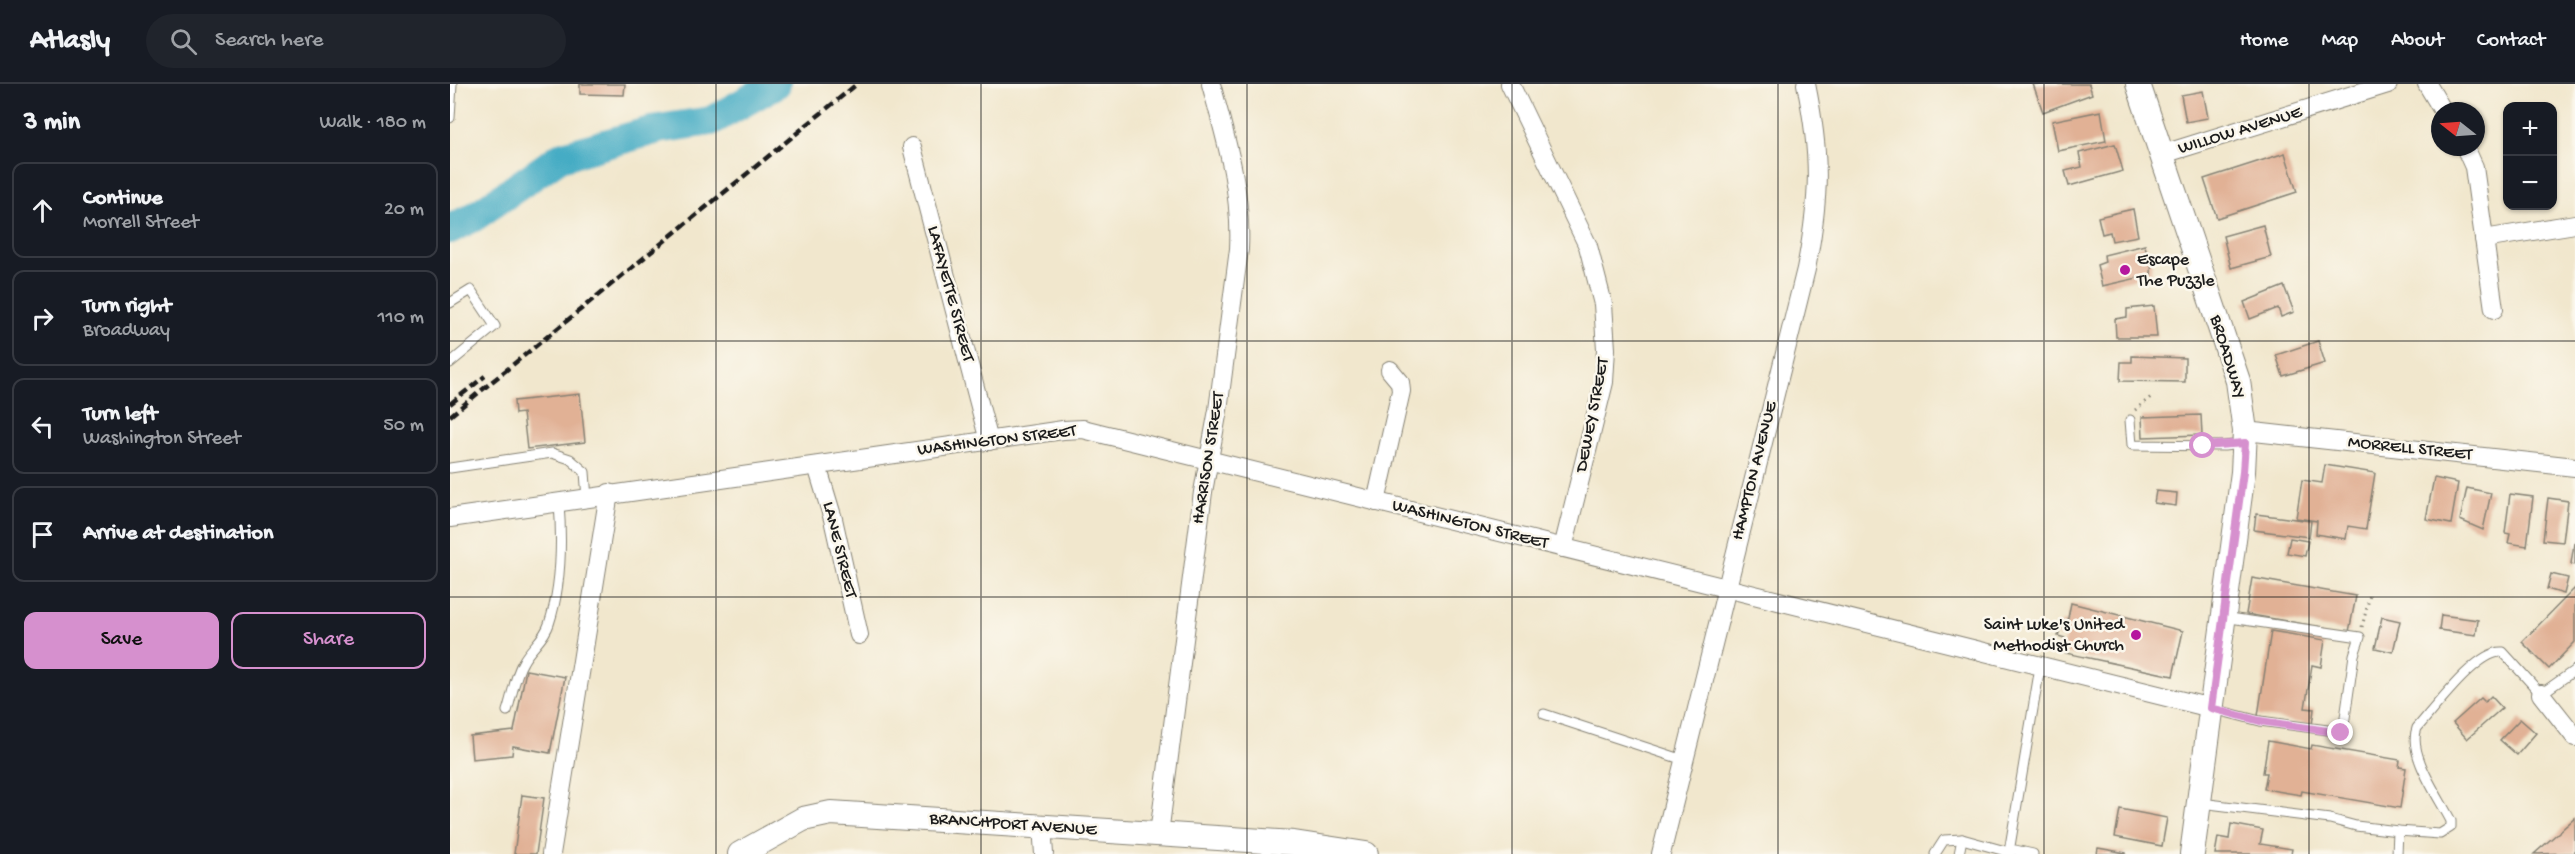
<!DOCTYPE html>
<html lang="en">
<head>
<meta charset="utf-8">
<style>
  body { margin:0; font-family:"Gochi Hand",sans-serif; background:#20242c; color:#f1f3f6 }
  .controls { position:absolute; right:18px; top:18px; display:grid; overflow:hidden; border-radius:12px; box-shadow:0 2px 4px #0004 }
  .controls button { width:54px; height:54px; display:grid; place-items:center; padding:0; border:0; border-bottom:2px solid #363941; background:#171b24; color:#f1f3f6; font:30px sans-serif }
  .compass { position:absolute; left:1981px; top:18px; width:54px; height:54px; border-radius:50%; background:#171b24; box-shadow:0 2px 4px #0004; rotate:287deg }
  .stop { position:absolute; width:18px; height:18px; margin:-14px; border:4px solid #d690ce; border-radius:50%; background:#fff }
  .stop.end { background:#d690ce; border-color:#fff; box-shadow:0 2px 6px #0008 }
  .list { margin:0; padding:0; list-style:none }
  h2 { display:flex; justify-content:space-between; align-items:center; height:78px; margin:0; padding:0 24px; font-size:26px }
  h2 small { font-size:20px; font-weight:400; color:#9ea1a6 }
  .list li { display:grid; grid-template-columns:39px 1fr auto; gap:18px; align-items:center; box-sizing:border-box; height:96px; margin:0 12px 12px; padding:0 12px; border:2px solid #363941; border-radius:12px }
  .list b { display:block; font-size:22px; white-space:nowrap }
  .list p { margin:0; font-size:20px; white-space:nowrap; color:#9ea1a6 }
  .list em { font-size:20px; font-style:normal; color:#9ea1a6 }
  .actions { display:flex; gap:12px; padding:18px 24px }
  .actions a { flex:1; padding:14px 0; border:2px solid #d690ce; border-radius:12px; text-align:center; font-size:21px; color:#d690ce }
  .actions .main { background:#d690ce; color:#111 }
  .icon { flex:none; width:33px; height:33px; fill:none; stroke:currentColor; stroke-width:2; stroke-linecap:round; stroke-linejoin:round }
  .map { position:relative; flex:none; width:2125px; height:770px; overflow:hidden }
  header { display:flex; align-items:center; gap:36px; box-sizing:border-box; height:84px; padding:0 30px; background:#171b24; border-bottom:2px solid #363941 }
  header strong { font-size:28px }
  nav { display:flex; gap:33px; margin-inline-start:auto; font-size:21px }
  .search { width:420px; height:54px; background:#20242c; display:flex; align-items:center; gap:15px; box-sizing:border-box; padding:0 21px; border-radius:33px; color:#9ea1a6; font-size:22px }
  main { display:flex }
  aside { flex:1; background:#171b24 }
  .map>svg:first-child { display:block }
</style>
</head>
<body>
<header>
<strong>Atlasly</strong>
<div class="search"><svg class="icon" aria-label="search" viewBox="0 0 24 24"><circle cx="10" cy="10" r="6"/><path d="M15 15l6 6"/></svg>Search here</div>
<nav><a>Home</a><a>Map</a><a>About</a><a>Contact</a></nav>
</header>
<main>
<aside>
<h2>3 min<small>Walk · 180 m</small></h2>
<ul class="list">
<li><svg class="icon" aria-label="ahead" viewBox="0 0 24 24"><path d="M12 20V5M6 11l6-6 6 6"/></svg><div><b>Continue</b><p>Morrell Street</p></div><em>20 m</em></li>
<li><svg class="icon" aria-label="right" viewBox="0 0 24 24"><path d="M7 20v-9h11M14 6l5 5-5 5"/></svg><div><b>Turn right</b><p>Broadway</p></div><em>110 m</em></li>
<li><svg class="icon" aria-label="left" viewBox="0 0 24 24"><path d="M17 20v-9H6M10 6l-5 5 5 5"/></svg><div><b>Turn left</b><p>Washington Street</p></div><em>50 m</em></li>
<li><svg class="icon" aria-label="arrive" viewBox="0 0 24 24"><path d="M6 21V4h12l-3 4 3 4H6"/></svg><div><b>Arrive at destination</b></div></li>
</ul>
<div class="actions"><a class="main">Save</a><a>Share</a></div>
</aside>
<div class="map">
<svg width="2125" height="770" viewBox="0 0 2125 770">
  <rect width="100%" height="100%" fill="#fbf7ec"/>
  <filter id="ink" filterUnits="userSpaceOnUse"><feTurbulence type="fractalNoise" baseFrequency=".0167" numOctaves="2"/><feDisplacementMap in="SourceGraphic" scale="12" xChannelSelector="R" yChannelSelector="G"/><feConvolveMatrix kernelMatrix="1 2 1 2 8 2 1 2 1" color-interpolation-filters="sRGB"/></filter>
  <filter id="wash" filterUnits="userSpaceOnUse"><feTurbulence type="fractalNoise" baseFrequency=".008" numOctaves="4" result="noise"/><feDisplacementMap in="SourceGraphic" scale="24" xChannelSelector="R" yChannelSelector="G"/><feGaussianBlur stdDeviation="1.35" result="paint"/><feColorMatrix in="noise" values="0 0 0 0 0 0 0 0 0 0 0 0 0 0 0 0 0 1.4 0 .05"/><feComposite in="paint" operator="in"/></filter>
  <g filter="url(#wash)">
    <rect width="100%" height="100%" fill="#f1e7cd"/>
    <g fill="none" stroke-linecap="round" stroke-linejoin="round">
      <polyline stroke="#44acc4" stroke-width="30" points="0,145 24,133 110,73 208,45 261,37 326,0"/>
    </g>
    <g id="blocks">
      <g fill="#e1b195">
        <polygon points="130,0 175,0 174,11 130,10"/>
        <polygon points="1583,0 1639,0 1642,10 1593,28"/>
        <polygon points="1753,7 1758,34 1736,38 1731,11"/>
        <polygon points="1651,27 1656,57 1608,67 1602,37"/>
        <polygon points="1665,60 1673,87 1619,102 1615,87 1632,83 1629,69"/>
        <polygon points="1835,69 1847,108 1767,134 1754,95"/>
        <polygon points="1683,125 1688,152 1662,157 1660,148 1652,150 1648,133"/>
        <polygon points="1813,141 1821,173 1781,184 1773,152"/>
        <polygon points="1695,161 1697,171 1702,171 1701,191 1652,202 1647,181 1655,178 1654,171"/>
        <polygon points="1834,202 1844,228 1831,233 1828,224 1800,235 1794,218"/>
        <polygon points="1704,222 1707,253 1666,253 1665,235 1677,233 1677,225"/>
        <polygon points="1868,257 1875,279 1833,292 1826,271"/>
        <polygon points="1682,272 1735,274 1735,298 1670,297 1671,278 1682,278"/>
        <polygon points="130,310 135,358 77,365 73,329 65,330 64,317"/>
        <polygon points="1751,331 1752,351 1693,353 1692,333"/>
        <polygon points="1875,381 1925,389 1916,445 1898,442 1896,455 1866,450 1867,437 1846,434 1852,396 1872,399"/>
        <polygon points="1984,394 2008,399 2001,440 1976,435"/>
        <polygon points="2017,404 2041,409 2033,446 2010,436"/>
        <polygon points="1706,407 1727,409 1726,422 1704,419"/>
        <polygon points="2060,410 2083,413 2077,462 2058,459 2060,450 2055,449"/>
        <polygon points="2098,414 2118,417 2113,458 2093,456"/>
        <polygon points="1806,430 1861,437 1859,453 1804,446"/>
        <polygon points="1840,454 1858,457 1855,472 1837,469"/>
        <polygon points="2124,459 2125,459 2125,481 2121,480"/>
        <polygon points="2101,490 2118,494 2114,510 2097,505"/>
        <polygon points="1802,494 1906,512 1899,548 1796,530"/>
        <polygon points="2125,504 2125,558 2099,585 2072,558"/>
        <polygon points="1621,519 1733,547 1723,592 1611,568 1615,554 1608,552 1612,538 1617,539"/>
        <polygon points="1991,531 2028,536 2026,551 1989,546"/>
        <polygon points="1932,533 1950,537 1943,568 1925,564"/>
        <polygon points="1821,547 1875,556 1871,583 1862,581 1855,624 1864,625 1862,641 1808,632"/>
        <polygon points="76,586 115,593 100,669 63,662 62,671 22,675 20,652 64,647"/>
        <polygon points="2041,612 2052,624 2017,655 2003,639 2031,614 2035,618"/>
        <polygon points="2070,635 2086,649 2067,671 2050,656"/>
        <polygon points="1818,657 1861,665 1862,661 1950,676 1949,683 1956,684 1950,724 1852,707 1851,711 1814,705 1817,689 1813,689"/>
        <polygon points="72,711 94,714 86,770 64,770"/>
        <polygon points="1670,725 1717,734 1712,762 1665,753"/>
        <polygon points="2125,734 2125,769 2084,770"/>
        <polygon points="1781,740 1813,746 1810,760 1842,765 1841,770 1765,770 1768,753 1779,755"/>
        <polygon points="1648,764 1676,769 1676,770 1647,770"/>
      </g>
    </g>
  </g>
  <g filter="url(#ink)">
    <use href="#blocks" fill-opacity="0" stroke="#868274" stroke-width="1.5"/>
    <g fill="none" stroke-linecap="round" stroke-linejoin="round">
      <defs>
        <g id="lane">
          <polyline points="0,34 2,0"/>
          <polyline points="0,219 21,206 45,242 0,279"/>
          <polyline points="1680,336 1682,361 1774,362 1793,360"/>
          <polyline points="0,384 102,369 120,375 135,388 137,415"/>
          <polyline points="1763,625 1810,637 1893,648 1904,571 1910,553 1773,533"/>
          <path d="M57,627C62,612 65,591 73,578C80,564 94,556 99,540C112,501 112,458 109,419"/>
          <polyline points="1094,630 1234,676"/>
          <polyline points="1751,719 1880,735 1906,742 1948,747"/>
          <polyline points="1485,770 1494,756 1512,755 1559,768 1565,766 1583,770"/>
          <polyline points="1509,770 1512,755"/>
          <polyline points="1557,770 1559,768 1590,583"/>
          <path d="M1947,770L1948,747L1990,750L2001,743V737C1989,713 1957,670 1967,644C1984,625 2028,565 2053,568L2091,610L2125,586"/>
        </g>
        <g id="street">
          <polyline points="1060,0 1138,162 1153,220 1156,265 1154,298 1113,464"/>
          <polyline points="1977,0 1993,27"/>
          <polyline points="462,63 539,357"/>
          <polyline points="2015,63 2024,83 2044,225"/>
          <polyline points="1710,71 1938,0"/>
          <polyline points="2034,155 2125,140"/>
          <polyline points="1795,347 2125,383"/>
          <polyline points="367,382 383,435 409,551"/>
          <polyline points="926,418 951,307 950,298 940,286"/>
          <polyline points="0,434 613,346 633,345 1761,624"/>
          <polyline points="2091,610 2125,653"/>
          <polyline points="592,742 594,770"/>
          <path d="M709,750L753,408L768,326L789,165C792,107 776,55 761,0"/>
          <polyline points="101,770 159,409"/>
          <path d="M1211,770L1356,185C1370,112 1371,73 1356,0"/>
        </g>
        <g id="secondary">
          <polyline points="1688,0 1788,297 1795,347 1793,388 1742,770"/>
          <polyline points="290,770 353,735 381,729 844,759 916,770"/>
        </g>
      </defs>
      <use href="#lane" stroke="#868274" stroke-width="11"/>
      <use href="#street" stroke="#868274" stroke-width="20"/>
      <use href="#secondary" stroke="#868274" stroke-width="26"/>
      <g stroke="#868274" stroke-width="3" stroke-dasharray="1.5 4.5" stroke-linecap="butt">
        <polyline points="1685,326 1701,313"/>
        <polyline points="1912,543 1920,511"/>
      </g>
      <use href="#lane" stroke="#fff" stroke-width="9"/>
      <use href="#street" stroke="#fff" stroke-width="18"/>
      <use href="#secondary" stroke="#fff" stroke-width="24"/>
      <g stroke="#1c1c1c" stroke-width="4.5" stroke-dasharray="9 4.5" stroke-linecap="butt">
        <polyline points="0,320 35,292"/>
        <polyline points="0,332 407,0"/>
      </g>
    </g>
  </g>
  <g fill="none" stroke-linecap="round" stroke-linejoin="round" filter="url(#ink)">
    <polyline stroke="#d690ce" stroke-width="8" points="1753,362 1795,359 1793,388 1761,624 1810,637 1891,649"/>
  </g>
  <path fill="none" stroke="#1c1c1c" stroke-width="1.5" stroke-opacity="0.55" d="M266,0V770M531,0V770M797,0V770M1062,0V770M1328,0V770M1594,0V770M1859,0V770M0,257H2125M0,513H2125"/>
  <g fill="#b5179e" stroke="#fbf7ec" stroke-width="2">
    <circle cx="1675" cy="186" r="6"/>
    <circle cx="1686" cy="551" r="6"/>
  </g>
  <g text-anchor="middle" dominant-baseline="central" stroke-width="5" stroke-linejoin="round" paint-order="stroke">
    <g font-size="18" fill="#1c1c1c" stroke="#fbf7ec">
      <text transform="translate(1790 47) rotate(-17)">WILLOW AVENUE</text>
      <text transform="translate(500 210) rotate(75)">LAFAYETTE STREET</text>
      <text transform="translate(1777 273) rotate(73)">BROADWAY</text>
      <text transform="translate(1143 331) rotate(-79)">DEWEY STREET</text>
      <text transform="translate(547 357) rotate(-7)">WASHINGTON STREET</text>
      <text transform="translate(1960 365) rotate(6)">MORRELL STREET</text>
      <text transform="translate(759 374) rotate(-81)">HARRISON STREET</text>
      <text transform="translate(1305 387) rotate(-76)">HAMPTON AVENUE</text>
      <text transform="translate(1020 441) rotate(14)">WASHINGTON STREET</text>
      <text transform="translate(389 466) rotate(76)">LANE STREET</text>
      <text transform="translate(563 741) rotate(4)">BRANCHPORT AVENUE</text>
    </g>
    <g font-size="18" fill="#1c1c1c" stroke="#fbf7ec" text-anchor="start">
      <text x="1687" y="176">Escape<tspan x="1687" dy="21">The Puzzle</tspan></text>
      <text x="1674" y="541" text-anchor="end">Saint Luke's United<tspan x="1674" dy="21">Methodist Church</tspan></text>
    </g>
  </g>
</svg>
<div class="controls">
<button>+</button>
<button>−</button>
</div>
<svg class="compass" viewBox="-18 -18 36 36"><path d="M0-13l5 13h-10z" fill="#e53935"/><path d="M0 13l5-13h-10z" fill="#9ea1a6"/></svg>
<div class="stop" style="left:1753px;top:362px"></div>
<div class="stop end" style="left:1891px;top:649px"></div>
</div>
</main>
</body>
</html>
